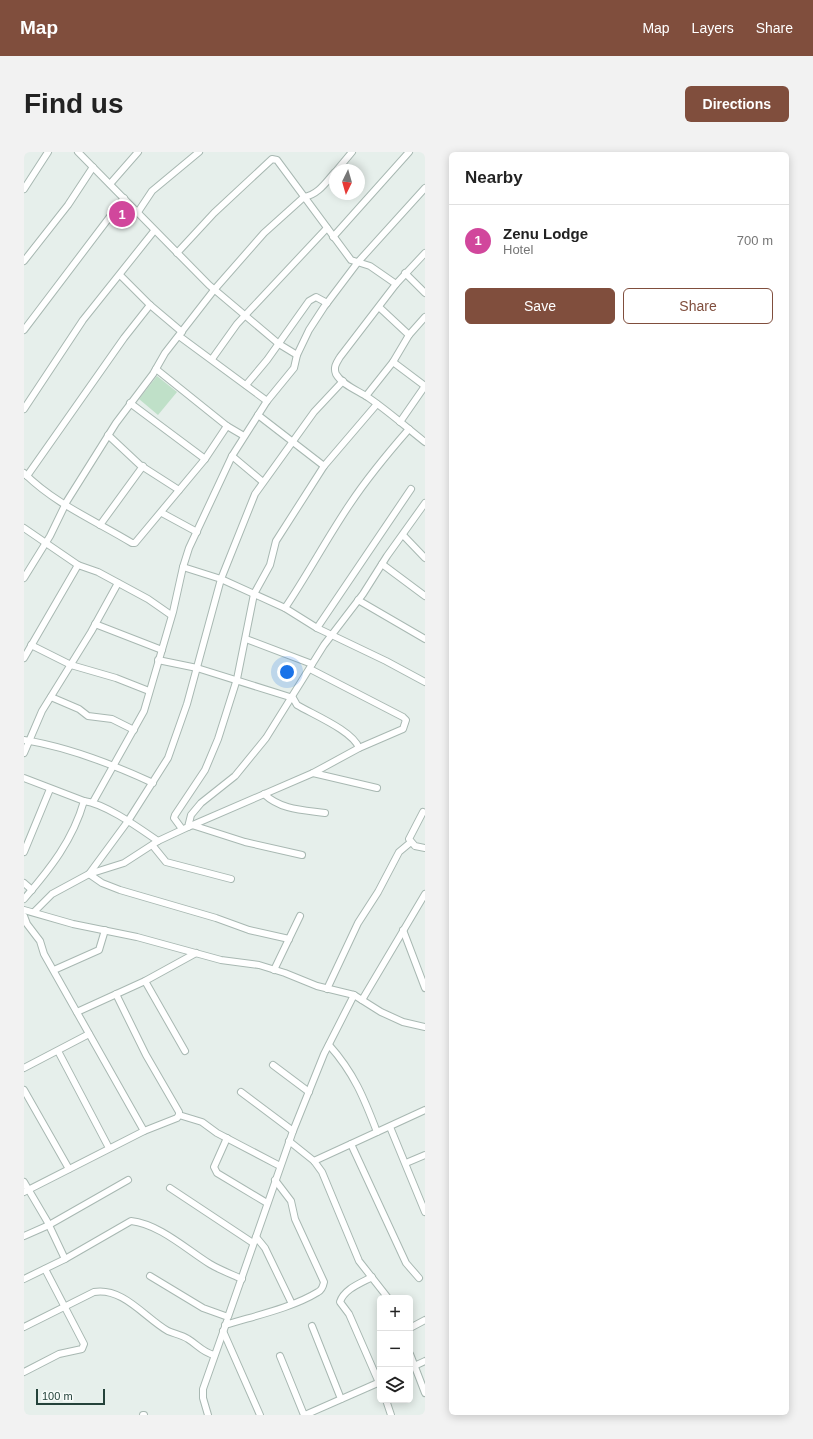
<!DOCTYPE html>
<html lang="en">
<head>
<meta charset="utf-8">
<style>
  body { margin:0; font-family:Arial,sans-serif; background:#f2f2f2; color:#222 }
  .controls { position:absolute; right:12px; bottom:12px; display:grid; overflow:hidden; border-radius:6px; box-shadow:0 2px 10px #0003 }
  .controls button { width:36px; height:36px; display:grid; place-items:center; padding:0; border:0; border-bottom:1px solid #e0e0e0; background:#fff; color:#222; font:20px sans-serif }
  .compass { position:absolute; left:305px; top:12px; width:36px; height:36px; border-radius:50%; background:#fff; box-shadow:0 2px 10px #0003; rotate:185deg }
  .scale { position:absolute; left:12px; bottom:10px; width:69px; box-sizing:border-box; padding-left:4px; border:2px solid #24423a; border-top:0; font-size:11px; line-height:14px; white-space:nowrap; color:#24423a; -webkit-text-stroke:3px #f7fbf9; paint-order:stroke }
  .you { position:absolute; left:263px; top:520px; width:14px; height:14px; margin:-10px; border:3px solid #fff; border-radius:50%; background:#1a73e8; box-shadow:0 0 0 6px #1a73e833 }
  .badge { display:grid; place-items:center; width:26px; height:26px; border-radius:50%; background:#804e3d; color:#fff; font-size:13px; font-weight:700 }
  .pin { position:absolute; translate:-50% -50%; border:2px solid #fff; box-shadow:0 1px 4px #0006 }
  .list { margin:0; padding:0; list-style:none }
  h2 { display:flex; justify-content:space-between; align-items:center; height:52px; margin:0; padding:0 16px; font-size:17px }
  h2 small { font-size:13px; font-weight:400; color:#767676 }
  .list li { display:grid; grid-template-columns:26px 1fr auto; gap:12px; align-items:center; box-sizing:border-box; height:72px; padding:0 16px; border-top:1px solid #e0e0e0 }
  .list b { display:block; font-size:15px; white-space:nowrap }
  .list p { margin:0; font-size:13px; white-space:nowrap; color:#767676 }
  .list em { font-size:13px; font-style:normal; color:#767676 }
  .actions { display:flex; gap:8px; padding:12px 16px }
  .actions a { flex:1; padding:9px 0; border:1px solid #804e3d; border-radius:6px; text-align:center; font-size:14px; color:#804e3d }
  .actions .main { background:#804e3d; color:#fff }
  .icon { flex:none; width:22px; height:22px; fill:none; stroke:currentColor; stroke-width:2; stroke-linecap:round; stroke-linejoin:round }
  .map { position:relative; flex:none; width:401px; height:1263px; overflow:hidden; border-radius:6px }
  header { display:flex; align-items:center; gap:24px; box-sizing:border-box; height:56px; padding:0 20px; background:#804e3d; color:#fff }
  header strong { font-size:19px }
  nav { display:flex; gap:22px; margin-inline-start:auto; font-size:14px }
  .intro { display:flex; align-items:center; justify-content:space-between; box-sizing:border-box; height:96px; padding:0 24px }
  h1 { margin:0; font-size:28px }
  .button { padding:10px 18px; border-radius:6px; background:#804e3d; color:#fff; font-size:14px; font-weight:700 }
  main { display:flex; gap:24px; padding:0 24px }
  aside { flex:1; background:#fff; border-radius:6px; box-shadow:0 2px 10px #0003 }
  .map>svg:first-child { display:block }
</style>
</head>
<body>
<header>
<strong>Map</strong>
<nav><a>Map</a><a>Layers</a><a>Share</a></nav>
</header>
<div class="intro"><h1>Find us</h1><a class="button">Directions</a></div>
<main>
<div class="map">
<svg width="401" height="1263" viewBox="0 0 401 1263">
  <rect width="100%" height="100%" fill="#e6efeb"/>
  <polygon fill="#bfe0c8" points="133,224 153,240 134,263 115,247"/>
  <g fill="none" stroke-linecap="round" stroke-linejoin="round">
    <defs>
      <g id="minor">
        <polyline points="54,0 185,133 255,192 273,203"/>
        <polyline points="313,18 328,0"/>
        <polyline points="86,32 114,0"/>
        <polyline points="0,37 24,0"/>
        <polyline points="114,60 128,39 175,0"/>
        <polyline points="309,85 385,0"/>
        <polyline points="153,101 190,61 248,7 253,8 327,108 346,114 372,132"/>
        <path d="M401,101L372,132L316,205C313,210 309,215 312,222C318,233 335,239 345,246C364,259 382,275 401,290"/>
        <polyline points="0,109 44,53 69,15"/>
        <polyline points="381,121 401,141"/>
        <polyline points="96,123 126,153 158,180"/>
        <polyline points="355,155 385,183"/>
        <polyline points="0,178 100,46"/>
        <polyline points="155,184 243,249"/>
        <polyline points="188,207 213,172 303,76"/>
        <polyline points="369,210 401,234"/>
        <polyline points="132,217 203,274 220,284"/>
        <polyline points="222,233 243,208 285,149 292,145 303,151"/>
        <polyline points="342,244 369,210 385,183 401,165"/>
        <polyline points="106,251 181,307"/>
        <polyline points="0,257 59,168 130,79"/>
        <polyline points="234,263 300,314"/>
        <polyline points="376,270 401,234"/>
        <polyline points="84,283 116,313 155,338"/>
        <polyline points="208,304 239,330"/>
        <path d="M0,321C31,352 72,369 108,391H111L181,307L203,274"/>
        <polyline points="3,324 100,186 126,153"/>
        <polyline points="138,361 173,380"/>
        <polyline points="76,373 119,314"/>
        <polyline points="0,376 54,413 74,420 124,447 147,463"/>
        <polyline points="379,383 401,406"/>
        <polyline points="358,412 401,444"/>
        <polyline points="159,415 197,427 261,456 293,476 362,509 401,530"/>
        <path d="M0,426L26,384L43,349L92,271L129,222L141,201L190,138L240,81L280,45C294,43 302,30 311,20"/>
        <polyline points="334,448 401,487"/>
        <path d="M261,456C284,422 303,386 326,352C344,325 364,301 385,277"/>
        <polyline points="71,472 138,498"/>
        <polyline points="293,476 387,337"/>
        <polyline points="222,487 288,512"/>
        <polyline points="7,493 47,513 92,526 125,539"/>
        <polyline points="0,506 54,413"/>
        <path d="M134,508L173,516L269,546L273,553C290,563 329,579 335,596"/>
        <polyline points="27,545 55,557 64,564 88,567 110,578"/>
        <path d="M0,588C44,595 88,612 129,631"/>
        <polyline points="0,601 18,559 67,480 94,431"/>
        <polyline points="289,621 353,636"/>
        <path d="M0,626L60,649C82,652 115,676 134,689"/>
        <path d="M240,642C257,658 279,658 301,661"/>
        <polyline points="69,650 120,559 149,460 159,415 165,396 208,304 243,249 270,216 273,203 285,178 300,155 334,110 401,36"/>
        <polyline points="399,660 385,687 391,694 401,696"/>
        <polyline points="168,673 221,690 278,703"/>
        <polyline points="164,675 289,621 335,596 379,577 382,568 379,565 286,517"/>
        <polyline points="158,677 150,666 151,663 181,618 194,587 213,527 230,442 246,413 252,389 300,314 353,252"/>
        <polyline points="129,694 142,710 207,727"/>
        <polyline points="0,700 26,637"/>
        <polyline points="0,731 8,738"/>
        <path d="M0,747C26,717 49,688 60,649"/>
        <polyline points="0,758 49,772 113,785 197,808 235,813 261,821 293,834 330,843 357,860 379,870 401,875"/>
        <polyline points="10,760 28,742 65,722 100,711 134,689 164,675 167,663 177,651 211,624 242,586 300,493 339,442 363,404 401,351"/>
        <polyline points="0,764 3,772 16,789 20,802 120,979"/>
        <polyline points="379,778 401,836"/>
        <polyline points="265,787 225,778 192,766 96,738 78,731 65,722 104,669 144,606 163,552 197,427 231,342 290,260 319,229"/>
        <polyline points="30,818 75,798 81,778"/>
        <polyline points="250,818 276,764"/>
        <polyline points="121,829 161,899"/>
        <polyline points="303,837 334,771 354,740 375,700 387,690"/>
        <polyline points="338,848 401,742"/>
        <polyline points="53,860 121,829 172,801"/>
        <path d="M305,893C330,921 340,946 353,980"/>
        <polyline points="34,899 85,996"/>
        <polyline points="249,913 285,940"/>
        <polyline points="0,916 65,882"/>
        <polyline points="0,938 45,1017"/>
        <polyline points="217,940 269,979"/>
        <polyline points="155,963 178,970 193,981 256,1014"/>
        <polyline points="366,975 401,1060"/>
        <polyline points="203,986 190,1015 193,1021 243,1051"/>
        <polyline points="265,989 290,1009 298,1020 335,1109 364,1146"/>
        <polyline points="327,992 382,1111 395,1126"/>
        <polyline points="290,1009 401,958"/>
        <polyline points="382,1011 401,1003"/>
        <polyline points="0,1030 23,1069 41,1107 0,1127"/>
        <polyline points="146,1036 229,1091"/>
        <polyline points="0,1040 120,979 153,966 155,963 155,960 122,903 92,842"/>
        <polyline points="0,1084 25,1073 104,1028"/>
        <polyline points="232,1085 241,1096 268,1152"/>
        <path d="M41,1107L107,1069C135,1072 162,1097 186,1112C196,1118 207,1122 218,1127"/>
        <polyline points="126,1124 179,1156 204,1165 269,979 300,902 330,843"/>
        <path d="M348,1125C337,1131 320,1137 316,1150L325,1162L356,1233"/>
        <path d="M201,1173C230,1164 268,1156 294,1140C298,1138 299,1135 300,1130L271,1067L267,1049L251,1028"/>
        <polyline points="288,1174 317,1247"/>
        <path d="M0,1175L70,1140C99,1135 121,1166 144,1179C151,1182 158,1183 164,1187C174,1193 178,1200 190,1203"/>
        <polyline points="386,1176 401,1168"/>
        <polyline points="199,1179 236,1263"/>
        <polyline points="386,1202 401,1241"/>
        <polyline points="256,1204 280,1263"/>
        <polyline points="386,1216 401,1209"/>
        <polyline points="0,1220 35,1202 58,1197 60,1192 21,1117"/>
        <polyline points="362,1248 367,1263"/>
        <polyline points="119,1263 120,1263"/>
        <polyline points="184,1263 179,1246 179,1237 203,1169"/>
        <polyline points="281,1263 356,1230"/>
      </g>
    </defs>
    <use href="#minor" stroke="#a8b8b2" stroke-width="8"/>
    <use href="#minor" stroke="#fff" stroke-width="6"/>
  </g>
</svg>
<div class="controls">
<button>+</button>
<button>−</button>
<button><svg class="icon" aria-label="layers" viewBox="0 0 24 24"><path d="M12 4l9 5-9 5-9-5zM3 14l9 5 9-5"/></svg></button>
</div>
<svg class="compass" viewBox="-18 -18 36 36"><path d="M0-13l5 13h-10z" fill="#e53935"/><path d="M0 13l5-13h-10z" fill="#767676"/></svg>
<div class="scale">100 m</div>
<div class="you"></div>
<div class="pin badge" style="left:98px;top:62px;background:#d1479c">1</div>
</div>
<aside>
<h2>Nearby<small></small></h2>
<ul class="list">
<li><span class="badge" style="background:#d1479c">1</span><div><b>Zenu Lodge</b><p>Hotel</p></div><em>700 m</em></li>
</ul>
<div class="actions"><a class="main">Save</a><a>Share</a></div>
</aside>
</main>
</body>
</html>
